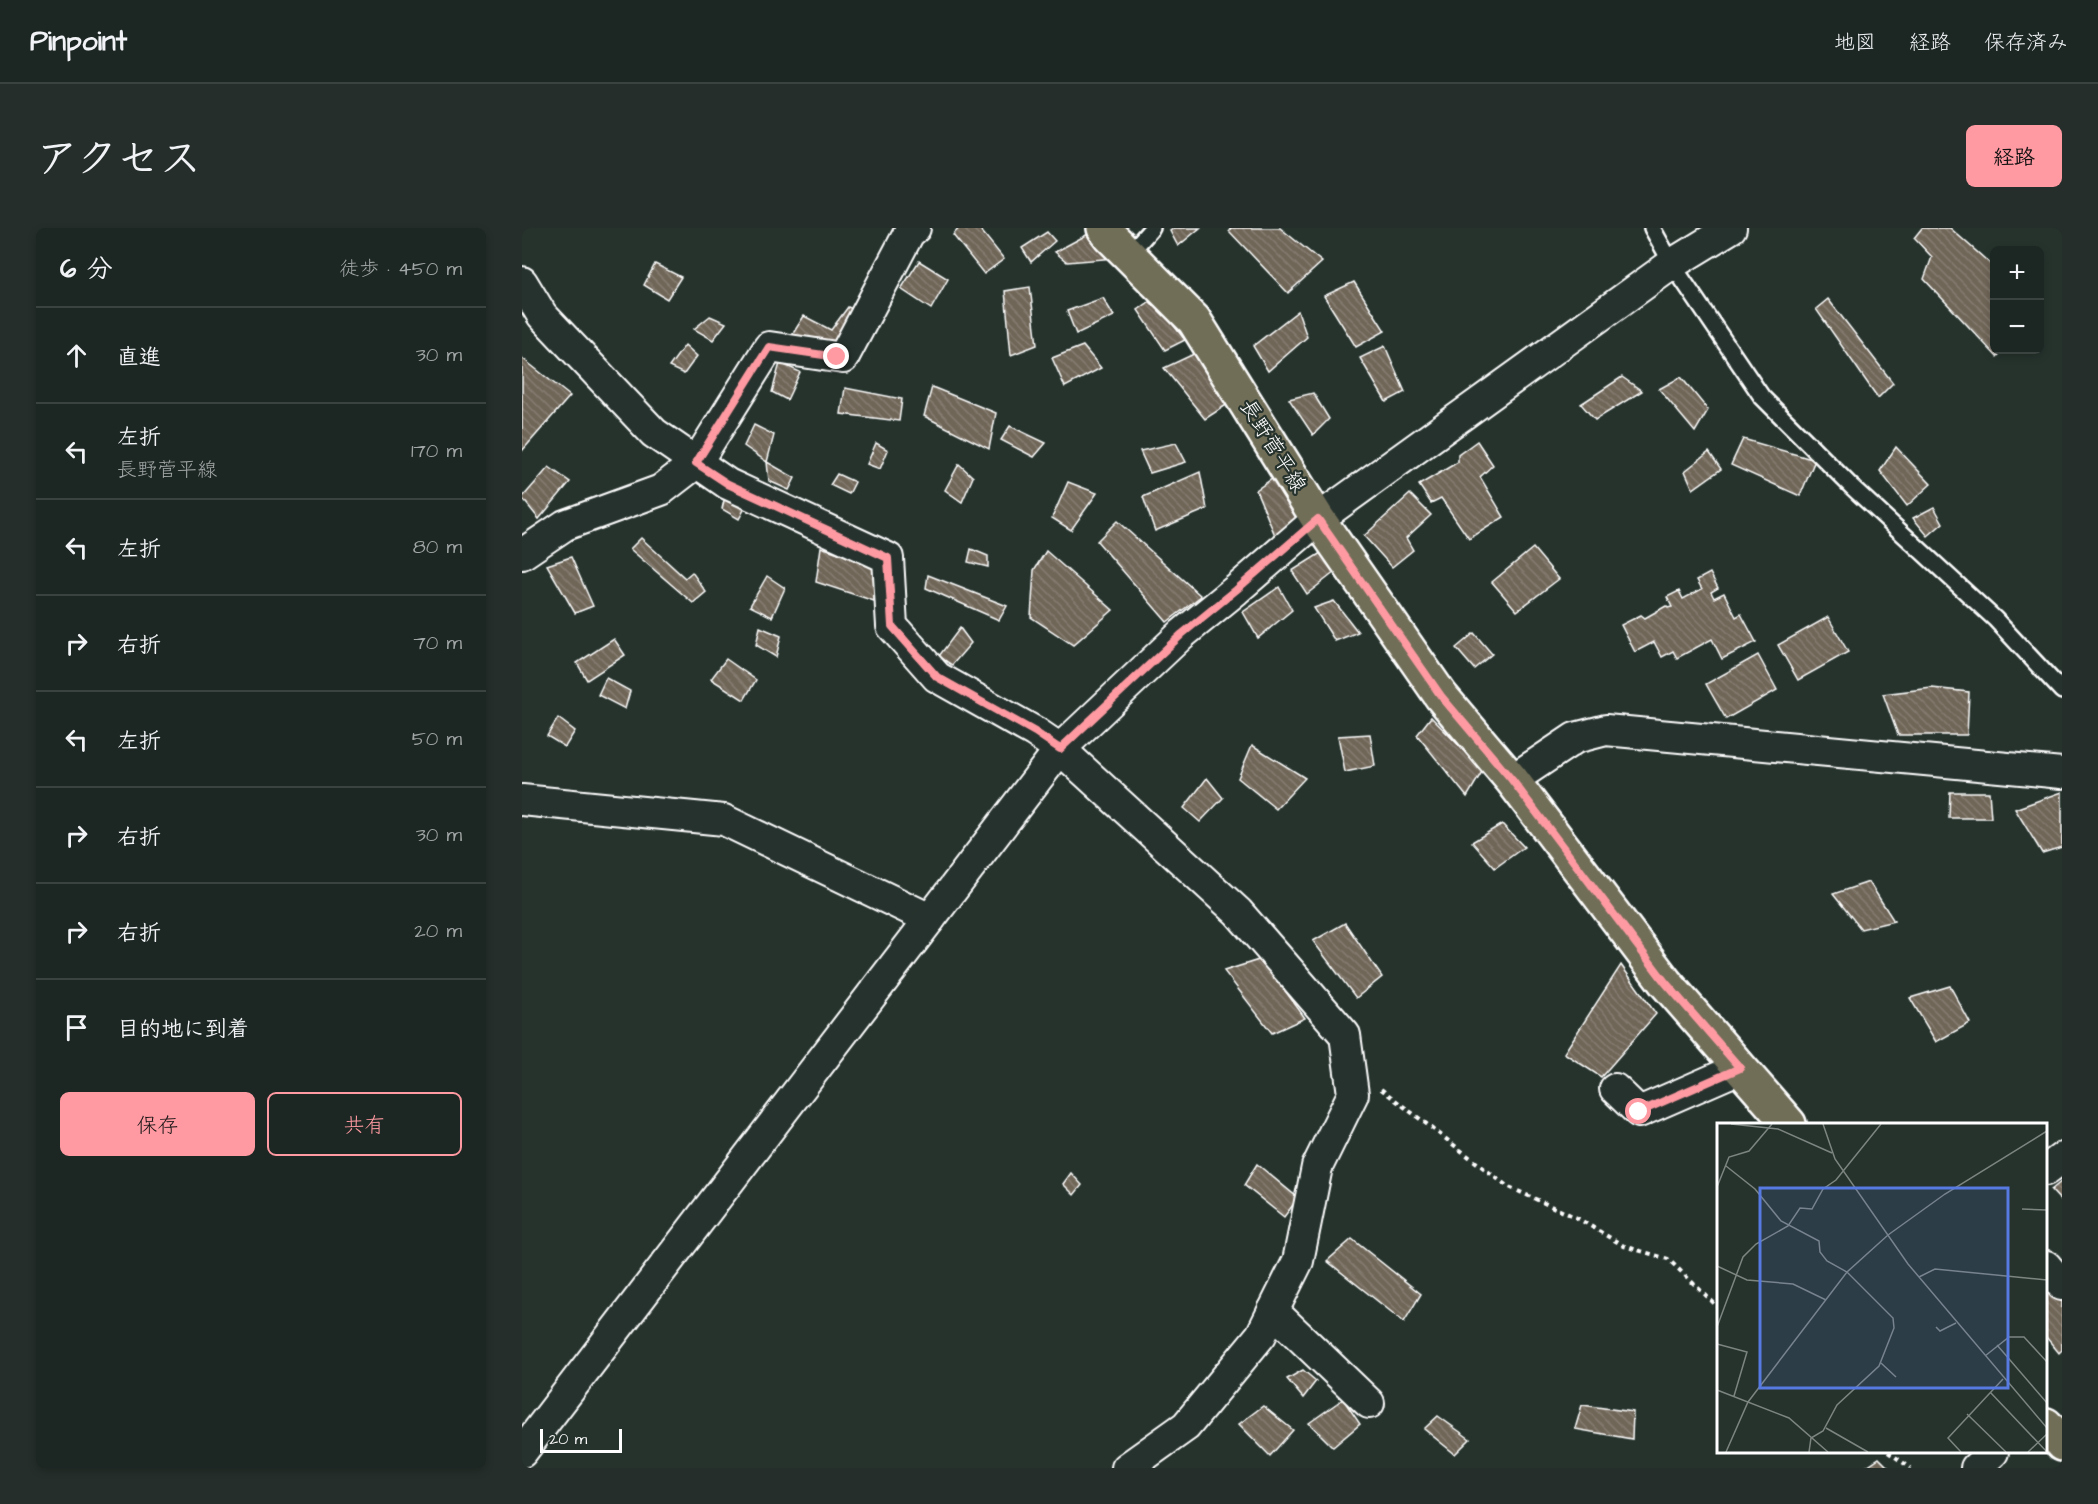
<!DOCTYPE html>
<html lang="ja">
<head>
<meta charset="utf-8">
<style>
  body { margin:0; font-family:"Architects Daughter","Klee One",sans-serif; background:#252e2a; color:#f1f3f6 }
  .controls { position:absolute; right:18px; top:18px; display:grid; overflow:hidden; border-radius:9px; box-shadow:0 3px 9px #0003 }
  .controls button { width:54px; height:54px; display:grid; place-items:center; padding:0; border:0; border-bottom:2px solid #3a4340; background:#1c2622; color:#f1f3f6; font:30px sans-serif }
  .scale { position:absolute; left:18px; bottom:15px; width:82px; box-sizing:border-box; padding-left:6px; border:3px solid #fff; border-top:0; font-size:16px; line-height:21px; white-space:nowrap; color:#fff; -webkit-text-stroke:4px #26332d; paint-order:stroke }
  .stop { position:absolute; width:18px; height:18px; margin:-14px; border:4px solid #ff9aa2; border-radius:50%; background:#fff }
  .stop.end { background:#ff9aa2; border-color:#fff; box-shadow:0 2px 6px #0008 }
  .list { margin:0; padding:0; list-style:none }
  h2 { display:flex; justify-content:space-between; align-items:center; height:78px; margin:0; padding:0 24px; font-size:26px }
  h2 small { font-size:20px; font-weight:400; color:#a0a5a5 }
  .list li { display:grid; grid-template-columns:39px 1fr auto; gap:18px; align-items:center; box-sizing:border-box; height:96px; padding:0 24px; border-top:2px solid #3a4340 }
  .list b { display:block; font-size:22px; white-space:nowrap }
  .list p { margin:0; font-size:20px; white-space:nowrap; color:#a0a5a5 }
  .list em { font-size:20px; font-style:normal; color:#a0a5a5 }
  .actions { display:flex; gap:12px; padding:18px 24px }
  .actions a { flex:1; padding:14px 0; border:2px solid #ff9aa2; border-radius:9px; text-align:center; font-size:21px; color:#ff9aa2 }
  .actions .main { background:#ff9aa2; color:#111 }
  .icon { flex:none; width:33px; height:33px; fill:none; stroke:currentColor; stroke-width:2; stroke-linecap:round; stroke-linejoin:round }
  .map { position:relative; flex:none; width:1540px; height:1240px; overflow:hidden; border-radius:9px }
  header { display:flex; align-items:center; gap:36px; box-sizing:border-box; height:84px; padding:0 30px; background:#1c2622; border-bottom:2px solid #3a4340 }
  header strong { font-size:28px }
  nav { display:flex; gap:33px; margin-inline-start:auto; font-size:21px }
  .intro { display:flex; align-items:center; justify-content:space-between; box-sizing:border-box; height:144px; padding:0 36px }
  h1 { margin:0; font-size:42px }
  .button { padding:15px 27px; border-radius:9px; background:#ff9aa2; color:#111; font-size:21px; font-weight:700 }
  main { display:flex; gap:36px; padding:0 36px }
  aside { flex:1; background:#1c2622; border-radius:9px; box-shadow:0 3px 9px #0003 }
  .map>svg:first-child { display:block }
</style>
</head>
<body>
<header>
<strong>Pinpoint</strong>
<nav><a>地図</a><a>経路</a><a>保存済み</a></nav>
</header>
<div class="intro"><h1>アクセス</h1><a class="button">経路</a></div>
<main>
<aside>
<h2>6 分<small>徒歩 · 450 m</small></h2>
<ul class="list">
<li><svg class="icon" aria-label="ahead" viewBox="0 0 24 24"><path d="M12 20V5M6 11l6-6 6 6"/></svg><div><b>直進</b></div><em>30 m</em></li>
<li><svg class="icon" aria-label="left" viewBox="0 0 24 24"><path d="M17 20v-9H6M10 6l-5 5 5 5"/></svg><div><b>左折</b><p>長野菅平線</p></div><em>170 m</em></li>
<li><svg class="icon" aria-label="left" viewBox="0 0 24 24"><path d="M17 20v-9H6M10 6l-5 5 5 5"/></svg><div><b>左折</b></div><em>80 m</em></li>
<li><svg class="icon" aria-label="right" viewBox="0 0 24 24"><path d="M7 20v-9h11M14 6l5 5-5 5"/></svg><div><b>右折</b></div><em>70 m</em></li>
<li><svg class="icon" aria-label="left" viewBox="0 0 24 24"><path d="M17 20v-9H6M10 6l-5 5 5 5"/></svg><div><b>左折</b></div><em>50 m</em></li>
<li><svg class="icon" aria-label="right" viewBox="0 0 24 24"><path d="M7 20v-9h11M14 6l5 5-5 5"/></svg><div><b>右折</b></div><em>30 m</em></li>
<li><svg class="icon" aria-label="right" viewBox="0 0 24 24"><path d="M7 20v-9h11M14 6l5 5-5 5"/></svg><div><b>右折</b></div><em>20 m</em></li>
<li><svg class="icon" aria-label="arrive" viewBox="0 0 24 24"><path d="M6 21V4h12l-3 4 3 4H6"/></svg><div><b>目的地に到着</b></div></li>
</ul>
<div class="actions"><a class="main">保存</a><a>共有</a></div>
</aside>
<div class="map">
<svg width="1540" height="1240" viewBox="0 0 1540 1240">
  <defs>
    <pattern id="building-back-hatch" width="6" height="6" patternUnits="userSpaceOnUse" patternTransform="scale(1.5)"><rect width="6" height="6" fill="#706658"/><path d="M-1 5l2 2M0 0l6 6M5-1l2 2" fill="none" stroke="#857d71"/></pattern>
  </defs>
  <rect width="100%" height="100%" fill="#26332d"/>
  <filter id="ink" filterUnits="userSpaceOnUse"><feTurbulence type="fractalNoise" baseFrequency=".0167" numOctaves="2"/><feDisplacementMap in="SourceGraphic" scale="12" xChannelSelector="R" yChannelSelector="G"/><feConvolveMatrix kernelMatrix="1 2 1 2 8 2 1 2 1" color-interpolation-filters="sRGB"/></filter>
  <g filter="url(#ink)">
    <g fill="url(#building-back-hatch)" stroke="#fff" stroke-width="1.5">
      <polygon points="437,0 457,0 482,31 462,46 431,7"/>
      <polygon points="652,0 678,0 656,18 648,3"/>
      <polygon points="709,0 758,0 800,34 766,65 707,3"/>
      <polygon points="1400,0 1428,0 1472,39 1472,122 1481,122 1475,129 1402,51 1410,29 1392,10"/>
      <polygon points="525,4 533,13 509,34 500,20"/>
      <polygon points="570,4 595,30 545,34 533,24"/>
      <polygon points="397,33 426,51 409,81 379,61"/>
      <polygon points="133,36 159,49 145,71 122,57"/>
      <polygon points="832,54 863,103 834,119 802,68"/>
      <polygon points="508,59 515,117 489,127 483,63"/>
      <polygon points="581,70 592,88 554,106 545,83"/>
      <polygon points="631,71 663,112 643,122 616,82"/>
      <polygon points="1306,71 1371,155 1356,170 1294,81"/>
      <polygon points="326,79 337,84 315,129 270,107 282,88 309,102"/>
      <polygon points="776,83 785,109 746,143 731,118"/>
      <polygon points="188,88 204,95 191,112 172,101"/>
      <polygon points="163,117 175,128 162,146 147,139"/>
      <polygon points="561,118 579,140 543,159 530,130"/>
      <polygon points="863,118 883,164 864,174 838,130"/>
      <polygon points="674,125 709,174 683,191 642,140"/>
      <polygon points="0,130 48,168 0,223"/>
      <polygon points="258,135 278,144 265,172 250,164"/>
      <polygon points="1100,149 1120,163 1073,192 1059,176"/>
      <polygon points="1159,149 1186,182 1173,204 1137,161"/>
      <polygon points="410,159 474,185 467,221 402,188"/>
      <polygon points="323,160 380,171 377,193 319,186"/>
      <polygon points="791,165 807,191 791,207 767,171"/>
      <polygon points="232,197 252,207 245,234 222,218"/>
      <polygon points="488,198 524,215 512,229 479,212"/>
      <polygon points="1221,211 1293,232 1278,268 1209,237"/>
      <polygon points="955,213 971,237 958,249 982,289 947,311 919,270 909,275 897,257 936,234 936,227"/>
      <polygon points="354,215 366,222 358,241 345,236"/>
      <polygon points="654,215 664,234 628,245 618,223"/>
      <polygon points="1374,219 1409,256 1385,278 1358,243"/>
      <polygon points="1187,224 1199,241 1171,261 1163,243"/>
      <polygon points="245,234 273,250 267,262 247,253"/>
      <polygon points="437,236 451,249 440,274 423,262"/>
      <polygon points="27,239 48,254 17,291 0,270"/>
      <polygon points="678,244 685,281 633,303 621,269"/>
      <polygon points="315,246 333,254 327,266 308,257"/>
      <polygon points="757,246 782,291 755,312 734,262"/>
      <polygon points="546,254 575,265 549,302 530,290"/>
      <polygon points="888,266 909,287 884,310 891,322 870,339 842,308"/>
      <polygon points="203,268 224,278 217,291 200,281"/>
      <polygon points="1412,279 1421,295 1406,308 1391,290"/>
      <polygon points="595,293 679,368 645,394 575,313"/>
      <polygon points="119,310 163,350 170,344 184,364 171,375 108,321"/>
      <polygon points="299,319 355,338 352,373 294,354"/>
      <polygon points="1011,320 1037,351 995,383 970,354"/>
      <polygon points="449,321 466,328 466,339 446,334"/>
      <polygon points="524,323 591,382 551,417 509,389 512,342"/>
      <polygon points="802,323 818,340 785,366 770,343"/>
      <polygon points="49,329 71,378 53,385 25,337"/>
      <polygon points="1188,345 1196,360 1189,364 1192,370 1202,365 1214,389 1219,386 1234,414 1200,431 1190,411 1155,430 1151,423 1140,429 1132,414 1113,424 1099,397 1119,387 1123,390 1144,378 1146,380 1150,379 1145,369 1157,363 1161,371 1180,361 1175,352"/>
      <polygon points="406,347 485,378 477,392 404,360"/>
      <polygon points="245,348 263,360 250,389 228,378"/>
      <polygon points="757,359 770,382 736,410 721,384"/>
      <polygon points="812,373 836,404 813,413 792,380"/>
      <polygon points="1306,389 1326,424 1276,452 1256,417"/>
      <polygon points="238,399 259,408 254,429 234,417"/>
      <polygon points="438,400 449,415 430,437 417,428"/>
      <polygon points="952,405 970,426 952,441 934,420"/>
      <polygon points="92,411 103,427 65,452 55,435"/>
      <polygon points="1236,427 1255,462 1204,491 1184,456"/>
      <polygon points="204,431 234,452 222,472 189,451"/>
      <polygon points="84,450 108,463 103,481 76,467"/>
      <polygon points="1410,460 1447,464 1445,507 1376,507 1361,466"/>
      <polygon points="909,489 961,542 945,569 895,507"/>
      <polygon points="36,490 53,503 43,519 25,508"/>
      <polygon points="848,506 853,538 823,544 816,508"/>
      <polygon points="730,517 783,550 754,581 716,550"/>
      <polygon points="685,550 701,570 678,594 662,580"/>
      <polygon points="1428,564 1467,564 1469,590 1427,590"/>
      <polygon points="1540,564 1540,619 1520,625 1493,581"/>
      <polygon points="980,596 1002,619 973,640 950,614"/>
      <polygon points="1347,654 1372,693 1339,701 1311,666"/>
      <polygon points="823,695 860,749 834,770 791,713"/>
      <polygon points="740,731 783,790 750,805 702,743"/>
      <polygon points="1099,737 1134,786 1079,849 1042,825"/>
      <polygon points="1428,758 1448,795 1414,814 1388,770"/>
      <polygon points="735,936 776,970 762,989 722,957"/>
      <polygon points="549,945 560,957 552,967 541,956"/>
      <polygon points="1540,953 1540,974 1529,962"/>
      <polygon points="830,1011 899,1066 882,1094 805,1033"/>
      <polygon points="1534,1057 1540,1064 1540,1122 1537,1125 1524,1109 1524,1066"/>
      <polygon points="781,1142 794,1153 781,1170 765,1151"/>
      <polygon points="821,1171 838,1196 811,1219 787,1195"/>
      <polygon points="1060,1177 1111,1184 1110,1211 1053,1201"/>
      <polygon points="741,1178 771,1202 748,1228 717,1196"/>
      <polygon points="916,1188 948,1211 933,1226 902,1201"/>
      <polygon points="1357,1230 1367,1240 1342,1240"/>
    </g>
    <g fill="none" stroke-linecap="round" stroke-linejoin="round">
      <defs>
        <g id="service">
          <polyline points="1130,0 1150,36 1240,169 1330,259 1473,391 1540,463"/>
          <polyline points="607,26 630,0"/>
        </g>
        <g id="minor">
          <polyline points="0,54 20,87 132,205 206,256 366,330 370,398 415,449 513,504 538,521 716,684 823,807 831,866 795,939 776,1033 739,1107 664,1198 605,1240"/>
          <polyline points="0,326 43,297 139,262 174,235 247,119 321,130 387,5 393,0"/>
          <polyline points="990,552 1053,510 1084,502 1540,545"/>
          <polyline points="0,572 202,592 408,691"/>
          <polyline points="1093,861 1117,884 1218,840"/>
          <polyline points="1524,942 1540,930"/>
          <polyline points="1524,1038 1540,1057"/>
          <polyline points="751,1083 847,1175"/>
          <polyline points="0,1224 538,521 660,406 714,362 796,291 1150,36 1209,0"/>
          <polyline points="1454,1240 1471,1224"/>
        </g>
        <g id="primary">
          <polyline points="582,0 588,8 672,92 796,291 919,468 990,552 1143,754 1267,896"/>
          <polyline points="1524,1197 1540,1216"/>
        </g>
      </defs>
      <use href="#service" stroke="#fff" stroke-width="20"/>
      <use href="#minor" stroke="#fff" stroke-width="34"/>
      <use href="#primary" stroke="#fff" stroke-width="38"/>
      <g stroke="#fff" stroke-width="4" stroke-dasharray="4.5 4.5" stroke-linecap="butt">
        <polyline points="859,861 985,958 1055,990 1102,1018 1146,1031 1196,1079"/>
        <polyline points="1366,1224 1389,1240"/>
      </g>
      <use href="#service" stroke="#26332d" stroke-width="15"/>
      <use href="#minor" stroke="#26332d" stroke-width="30"/>
      <use href="#primary" stroke="#716e59" stroke-width="33"/>
    </g>
  </g>
  <g fill="none" stroke-linecap="round" stroke-linejoin="round" filter="url(#ink)">
    <polyline stroke="#ff9aa2" stroke-width="8" points="315,129 247,119 174,235 206,256 366,330 370,398 415,449 513,504 538,521 660,406 714,362 796,291 919,468 990,552 1143,754 1218,840 1117,884"/>
  </g>
  <g text-anchor="middle" dominant-baseline="central" stroke-width="4.5" stroke-linejoin="round" paint-order="stroke">
    <g font-size="21" fill="#fff" stroke="#26332d">
      <text transform="translate(751 218) rotate(58)">長野菅平線</text>
    </g>
  </g>
  <g transform="translate(1195 895)">
    <rect width="330" height="330" fill="#26332d"/>
    <path fill="none" stroke="#7d8581" stroke-width="1.5" d="M14,1L61,6L115,30M106,1L118,36L191,141L330,305M9,43L38,66L64,98L102,118L103,129L110,138L130,149L176,195L177,205L162,243L120,282L106,308L94,315L92,329M0,64L12,34L32,28L55,1M305,86L330,87M0,143L30,157L76,161L109,177M202,154L218,146L330,157M0,204L26,134L39,121L71,103L83,85L95,86L106,66L119,57L164,1M219,204L223,208L239,200M0,221L30,229L17,273M280,222L330,280M268,233L292,214H307L330,239M164,240L179,254M0,267L72,295L111,329M273,269L330,329M250,291L289,329M109,305L151,329M9,329L31,279L130,149L171,112L228,71L330,8M244,329L231,315L286,256M311,329L330,311"/>
    <path fill="#567ae2" fill-opacity="0.15" stroke="#567ae2" stroke-width="3" d="M43,65H291V265H43Z"/>
    <rect width="330" height="330" fill="none" stroke="#fff" stroke-width="3"/>
  </g>
</svg>
<div class="controls">
<button>+</button>
<button>−</button>
</div>
<div class="scale">20 m</div>
<div class="stop" style="left:1117px;top:884px"></div>
<div class="stop end" style="left:315px;top:129px"></div>
</div>
</main>
</body>
</html>
